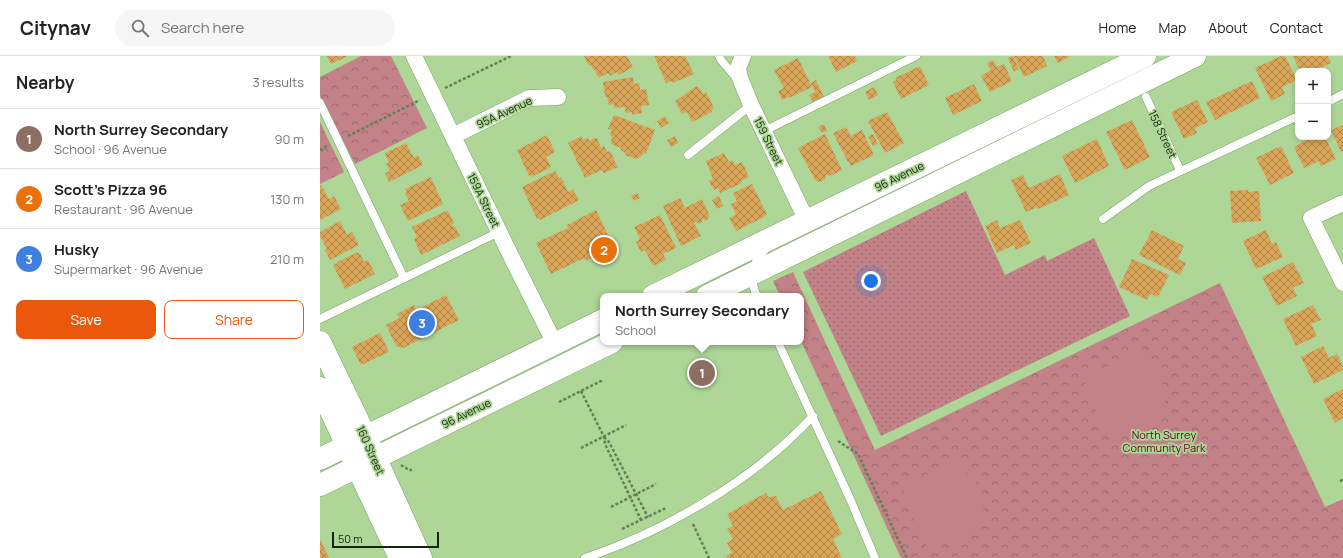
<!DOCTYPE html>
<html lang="en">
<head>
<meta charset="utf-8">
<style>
  body { margin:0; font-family:Manrope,sans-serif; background:#f6f6f6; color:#202124 }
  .controls { position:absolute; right:12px; top:12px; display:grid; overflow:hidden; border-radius:8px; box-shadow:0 2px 6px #0003 }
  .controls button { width:36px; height:36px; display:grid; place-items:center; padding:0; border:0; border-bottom:1px solid #e0e0e0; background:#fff; color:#202124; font:20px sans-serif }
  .scale { position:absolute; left:12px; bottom:10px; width:107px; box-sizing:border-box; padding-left:4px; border:2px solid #14240b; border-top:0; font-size:11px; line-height:14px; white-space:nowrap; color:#14240b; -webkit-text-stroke:3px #add697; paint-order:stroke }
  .you { position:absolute; left:551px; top:225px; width:14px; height:14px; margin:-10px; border:3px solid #fff; border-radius:50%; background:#1a73e8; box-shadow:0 0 0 6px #1a73e833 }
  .badge { display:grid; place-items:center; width:26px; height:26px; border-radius:50%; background:#ea580c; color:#fff; font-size:13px; font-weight:700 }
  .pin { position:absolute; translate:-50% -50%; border:2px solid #fff; box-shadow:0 1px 4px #0006 }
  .popup { position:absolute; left:280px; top:237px; width:204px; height:52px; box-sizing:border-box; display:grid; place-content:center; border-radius:8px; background:#fff; filter:drop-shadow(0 1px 3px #0005); font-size:13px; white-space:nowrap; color:#757577 }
  .popup b { font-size:15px; color:#202124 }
  .popup::after { content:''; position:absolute; left:50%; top:100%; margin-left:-8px; border:8px solid transparent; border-top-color:#fff }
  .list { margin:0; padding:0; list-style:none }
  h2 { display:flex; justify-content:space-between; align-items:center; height:52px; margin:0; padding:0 16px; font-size:17px }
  h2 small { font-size:13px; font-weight:400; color:#757577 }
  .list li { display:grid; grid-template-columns:26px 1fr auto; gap:12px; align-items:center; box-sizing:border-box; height:60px; padding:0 16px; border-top:1px solid #e0e0e0 }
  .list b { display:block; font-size:15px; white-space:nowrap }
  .list p { margin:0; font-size:13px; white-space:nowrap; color:#757577 }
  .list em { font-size:13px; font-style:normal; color:#757577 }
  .actions { display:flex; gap:8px; padding:12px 16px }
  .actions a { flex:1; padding:9px 0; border:1px solid #ea580c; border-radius:8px; text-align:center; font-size:14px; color:#ea580c }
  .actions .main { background:#ea580c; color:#fff }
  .icon { flex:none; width:22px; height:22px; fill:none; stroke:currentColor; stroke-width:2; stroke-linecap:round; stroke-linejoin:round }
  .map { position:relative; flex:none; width:1023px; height:502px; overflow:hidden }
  header { display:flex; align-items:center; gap:24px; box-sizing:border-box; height:56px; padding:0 20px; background:#fff; border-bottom:1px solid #e0e0e0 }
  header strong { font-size:19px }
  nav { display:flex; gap:22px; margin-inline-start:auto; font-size:14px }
  .search { width:280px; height:36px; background:#f6f6f6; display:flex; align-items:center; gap:10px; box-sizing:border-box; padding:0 14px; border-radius:22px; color:#757577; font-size:15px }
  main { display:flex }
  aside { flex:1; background:#fff }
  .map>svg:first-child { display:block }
</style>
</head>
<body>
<header>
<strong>Citynav</strong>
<div class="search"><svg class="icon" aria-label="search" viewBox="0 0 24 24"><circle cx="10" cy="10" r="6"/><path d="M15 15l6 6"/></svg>Search here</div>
<nav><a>Home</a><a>Map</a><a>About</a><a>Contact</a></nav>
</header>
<main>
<aside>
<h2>Nearby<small>3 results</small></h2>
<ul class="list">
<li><span class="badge" style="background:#8d6e63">1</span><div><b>North Surrey Secondary</b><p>School · 96 Avenue</p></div><em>90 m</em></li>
<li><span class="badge" style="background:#e8710a">2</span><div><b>Scott's Pizza 96</b><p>Restaurant · 96 Avenue</p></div><em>130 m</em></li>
<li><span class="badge" style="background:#3f7fe0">3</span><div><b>Husky</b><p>Supermarket · 96 Avenue</p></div><em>210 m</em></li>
</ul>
<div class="actions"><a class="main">Save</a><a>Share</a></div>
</aside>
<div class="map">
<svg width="1023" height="502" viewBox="0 0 1023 502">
  <defs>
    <pattern id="grass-dots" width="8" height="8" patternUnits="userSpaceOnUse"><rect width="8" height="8" fill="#c28287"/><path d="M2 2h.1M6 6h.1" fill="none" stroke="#9c6a6d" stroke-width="1.8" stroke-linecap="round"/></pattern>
    <pattern id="park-crowns" width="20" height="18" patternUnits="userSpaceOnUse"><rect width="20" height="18" fill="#c28287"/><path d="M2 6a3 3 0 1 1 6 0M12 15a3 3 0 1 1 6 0" fill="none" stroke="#9c6a6d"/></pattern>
    <pattern id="building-cross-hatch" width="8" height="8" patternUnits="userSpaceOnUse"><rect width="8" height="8" fill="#d9a558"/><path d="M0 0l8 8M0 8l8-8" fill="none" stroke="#af8647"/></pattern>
  </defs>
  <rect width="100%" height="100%" fill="#add697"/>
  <polygon fill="url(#grass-dots)" points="646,135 685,219 725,199 727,205 774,182 810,260 561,380 483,216"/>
  <g fill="url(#park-crowns)">
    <polygon points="41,0 71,0 107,72 35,108 0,40 0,21"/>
    <polygon points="0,66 24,116 0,128"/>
    <polygon points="473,216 555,394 900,227 1005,451 1023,443 1023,502 581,502 481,285 481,240 460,240 453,225"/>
  </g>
  <g fill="#c28287">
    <path d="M826,292C826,294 825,298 825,301C825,307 832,312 836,316C847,328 849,345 840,359C836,365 828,373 821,375C813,378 804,376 796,378L791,388L764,329L768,319Z"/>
    <path d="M644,401C644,404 643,408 643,411C644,417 651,421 655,425C665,437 667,455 658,468C654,474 646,482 639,484C631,487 622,486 614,488L610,498L583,439L587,428Z"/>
  </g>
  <g fill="url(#building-cross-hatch)">
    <polygon points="7,0 28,0 11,8"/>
    <polygon points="264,0 307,0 313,11 299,19 297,16 290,20 288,17 279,22 274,13 273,14 271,9 269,10"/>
    <polygon points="334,0 365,0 374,18 353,27 352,25 346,27"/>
    <polygon points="508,0 535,0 537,5 516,16"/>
    <polygon points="693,0 699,13 694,16 688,2"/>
    <polygon points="694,0 723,0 727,10 704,21"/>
    <polygon points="734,0 751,0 738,7"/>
    <polygon points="961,0 965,0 977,24 962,31 965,38 951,45 935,12"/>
    <polygon points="973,0 1008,0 1011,7 997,13 998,15 980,15"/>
    <polygon points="478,2 492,31 469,42 468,41 462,44 458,35 464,32 454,14"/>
    <polygon points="673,4 677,11 684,8 692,25 670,36 661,20 671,14 667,7"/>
    <polygon points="600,10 609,29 581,43 573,26 577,24 575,22"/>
    <polygon points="313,21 314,28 319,27 320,34 326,33 329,49 321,50 322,57 312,59 312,56 307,57 305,56 305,51 294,52 294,48 289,49 287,41 285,41 283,26"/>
    <polygon points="496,24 504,41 493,46 489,39 495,36 491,27"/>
    <polygon points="932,25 940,42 895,64 886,46"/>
    <polygon points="654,28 662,45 633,59 625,42"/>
    <polygon points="377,30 378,32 379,31 383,38 386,36 394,52 391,54 392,56 372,66 367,56 362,58 355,45"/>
    <polygon points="554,31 558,39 549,44 545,36"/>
    <polygon points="877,44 888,66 875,72 877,77 864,83 851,56"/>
    <polygon points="567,56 584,87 565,97 548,65"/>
    <polygon points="294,59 335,74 326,98 323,97 322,100 316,103 305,99 306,97 300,94 301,92 291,88 292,80 290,79 292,74 288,73"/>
    <polygon points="345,60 349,67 341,72 337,65"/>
    <polygon points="812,64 830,101 805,114 786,76"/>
    <polygon points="504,68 507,75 502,77 498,71"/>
    <polygon points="1023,69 1023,95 1021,96 1011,74"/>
    <polygon points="526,71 531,80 542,74 554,99 531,110 529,106 528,106 513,77"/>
    <polygon points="505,78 522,114 510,120 506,119 505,124 499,126 495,124 478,92"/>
    <polygon points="553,78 558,88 553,90 548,81"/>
    <polygon points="227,79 235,96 226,101 231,111 212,121 211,119 209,120 197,94"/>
    <polygon points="262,80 263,84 268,82 269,85 275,82 275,83 277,82 281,92 284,90 287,96 290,95 298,111 284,117 282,114 265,122 248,87"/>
    <polygon points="355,80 358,87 351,91 347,84"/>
    <polygon points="986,81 1005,81 1016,103 1001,110 999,105 984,112 974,91 987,84"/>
    <polygon points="777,83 789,110 755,127 742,100"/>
    <polygon points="86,87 94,102 98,99 103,109 69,126 65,117 70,115 66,108 69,107 65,97"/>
    <polygon points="961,90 974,117 950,129 936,102"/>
    <polygon points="404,97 409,106 412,104 415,109 422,106 429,121 421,125 422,127 400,137 398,132 394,134 389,125 393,123 386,105"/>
    <polygon points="235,115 239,122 241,121 248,136 253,133 259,144 220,164 219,162 217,163 202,131"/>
    <polygon points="740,118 749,139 718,153 717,151 706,156 691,124 703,119 709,132"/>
    <polygon points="111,121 123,148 88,165 80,149 89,145 85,137 87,136 85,133"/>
    <polygon points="432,128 447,158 445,159 446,160 416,175 409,162 416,159 411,148 417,145 413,137"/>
    <polygon points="0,129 1,129 9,143 14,140 21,153 0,164"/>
    <polygon points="928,134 928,136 939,135 941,165 912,167 910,135"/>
    <polygon points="318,137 320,142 314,145 311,140"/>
    <polygon points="399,140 403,150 397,153 392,144"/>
    <polygon points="360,142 365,152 382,143 389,158 388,159 389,161 388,163 385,165 382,162 382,166 379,168 376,166 374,166 381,180 361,190 343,150"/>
    <polygon points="276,154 295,193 292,194 292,195 280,201 280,200 277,201 275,198 274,199 275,200 265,205 264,202 231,218 216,187 248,172 247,169"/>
    <polygon points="126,155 128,155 134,167 132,169 133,171 135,170 140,180 101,199 94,183 97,181 92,171"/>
    <polygon points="340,159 356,192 343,198 346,204 333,210 325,194 321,196 316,186 320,183 314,171"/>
    <polygon points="677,164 680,172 700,164 711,187 696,194 694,189 677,197 665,170"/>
    <polygon points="20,165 27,179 32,176 39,189 10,204 5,194 7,193 0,180 0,176"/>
    <polygon points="832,174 864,190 858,203 866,207 860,219 819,199"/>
    <polygon points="946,174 952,188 956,186 963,201 936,213 923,185"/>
    <polygon points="38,196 39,198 40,198 44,206 48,204 55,218 25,233 13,209 18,207 17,206"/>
    <polygon points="812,203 849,219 838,241 830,238 827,244 799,231"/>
    <polygon points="973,206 984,227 973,232 977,240 957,250 942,221"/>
    <polygon points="126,239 139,264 83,292 76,290 66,269 79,262 77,258 94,249 97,254"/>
    <polygon points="993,249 1001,264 991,268 997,280 976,290 963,263"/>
    <polygon points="60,277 69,296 41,309 32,291"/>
    <polygon points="1003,290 1009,302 1017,298 1023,310 1023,314 994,328 981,301"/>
    <polygon points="1023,333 1023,362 1015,367 1003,343"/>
    <polygon points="501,435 522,478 513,483 522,502 407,502 406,500 412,497 407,487 413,483 407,473 413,470 407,458 446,437 448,441 456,440 463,454"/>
    <polygon points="0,483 9,502 0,502"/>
  </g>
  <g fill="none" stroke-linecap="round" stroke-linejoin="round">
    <defs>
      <g id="lane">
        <polyline points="399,0 401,4 418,24"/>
        <polyline points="826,41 860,114"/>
        <polyline points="1008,46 1023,38"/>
        <polyline points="0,47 84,222"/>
        <polyline points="444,75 596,0"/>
        <polyline points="368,99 431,49"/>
        <polyline points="783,163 829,130 978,60"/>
        <path d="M437,240C429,224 432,205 445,194"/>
        <polyline points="0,263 179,176"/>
        <polyline points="458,286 531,445 555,502"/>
        <path d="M265,502C346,475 435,423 493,360"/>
      </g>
      <g id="street">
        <polyline points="94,0 187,192 235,288"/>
        <polyline points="423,0 418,12 420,22 431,49 487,165"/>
        <polyline points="133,80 209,42 238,41"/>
        <polyline points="1023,147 991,162 1023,227"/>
      </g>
      <g id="secondary">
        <polyline points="333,240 825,0"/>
        <polyline points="387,240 875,0"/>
        <polyline points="0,286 46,381 101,502"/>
        <polyline points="0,332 80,502"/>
        <polyline points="0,403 283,264"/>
        <polyline points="0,429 292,286"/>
      </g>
    </defs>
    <use href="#lane" stroke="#799f63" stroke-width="9"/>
    <use href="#street" stroke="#799f63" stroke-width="17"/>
    <use href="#secondary" stroke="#799f63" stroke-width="23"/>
    <g stroke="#648154" stroke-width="2.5" stroke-dasharray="3 2" stroke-linecap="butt">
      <polyline points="125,32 191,0"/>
      <polyline points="28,80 100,44"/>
      <polyline points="0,94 9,89"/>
      <polyline points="261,335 284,381 285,388 321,464"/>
      <polyline points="239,346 283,324"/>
      <polyline points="284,381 289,386 328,461"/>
      <polyline points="518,385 538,398 587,502"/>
      <polyline points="261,392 306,369"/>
      <polyline points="81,409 89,414 92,414"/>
      <polyline points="1020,425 1023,424"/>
      <polyline points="291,451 336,428"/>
      <polyline points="373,468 389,502"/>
      <polyline points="302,473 346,452"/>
    </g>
    <use href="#lane" stroke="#fff" stroke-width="8"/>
    <use href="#street" stroke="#fff" stroke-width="16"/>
    <use href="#secondary" stroke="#fff" stroke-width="22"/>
  </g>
  <g text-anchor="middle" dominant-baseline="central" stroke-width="3.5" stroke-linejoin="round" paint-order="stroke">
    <g font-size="11" fill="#14240b" stroke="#add697">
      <text transform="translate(184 56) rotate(-25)">95A Avenue</text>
      <text transform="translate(843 78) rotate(65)">158 Street</text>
      <text transform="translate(449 85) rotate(64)">159 Street</text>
      <text transform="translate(579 120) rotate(-26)">96 Avenue</text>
      <text transform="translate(164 144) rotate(64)">159A Street</text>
      <text transform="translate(146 357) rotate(-26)">96 Avenue</text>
      <text transform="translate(51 394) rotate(66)">160 Street</text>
    </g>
    <g font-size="11" fill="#5b071c" stroke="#add697">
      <text x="844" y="378">North Surrey<tspan x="844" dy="13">Community Park</tspan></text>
    </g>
  </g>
</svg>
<div class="controls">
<button>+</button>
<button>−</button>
</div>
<div class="scale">50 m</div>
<div class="you"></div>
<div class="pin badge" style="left:382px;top:317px;background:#8d6e63">1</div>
<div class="popup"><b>North Surrey Secondary</b>School</div>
<div class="pin badge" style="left:284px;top:194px;background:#e8710a">2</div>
<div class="pin badge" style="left:102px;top:267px;background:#3f7fe0">3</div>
</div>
</main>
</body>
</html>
